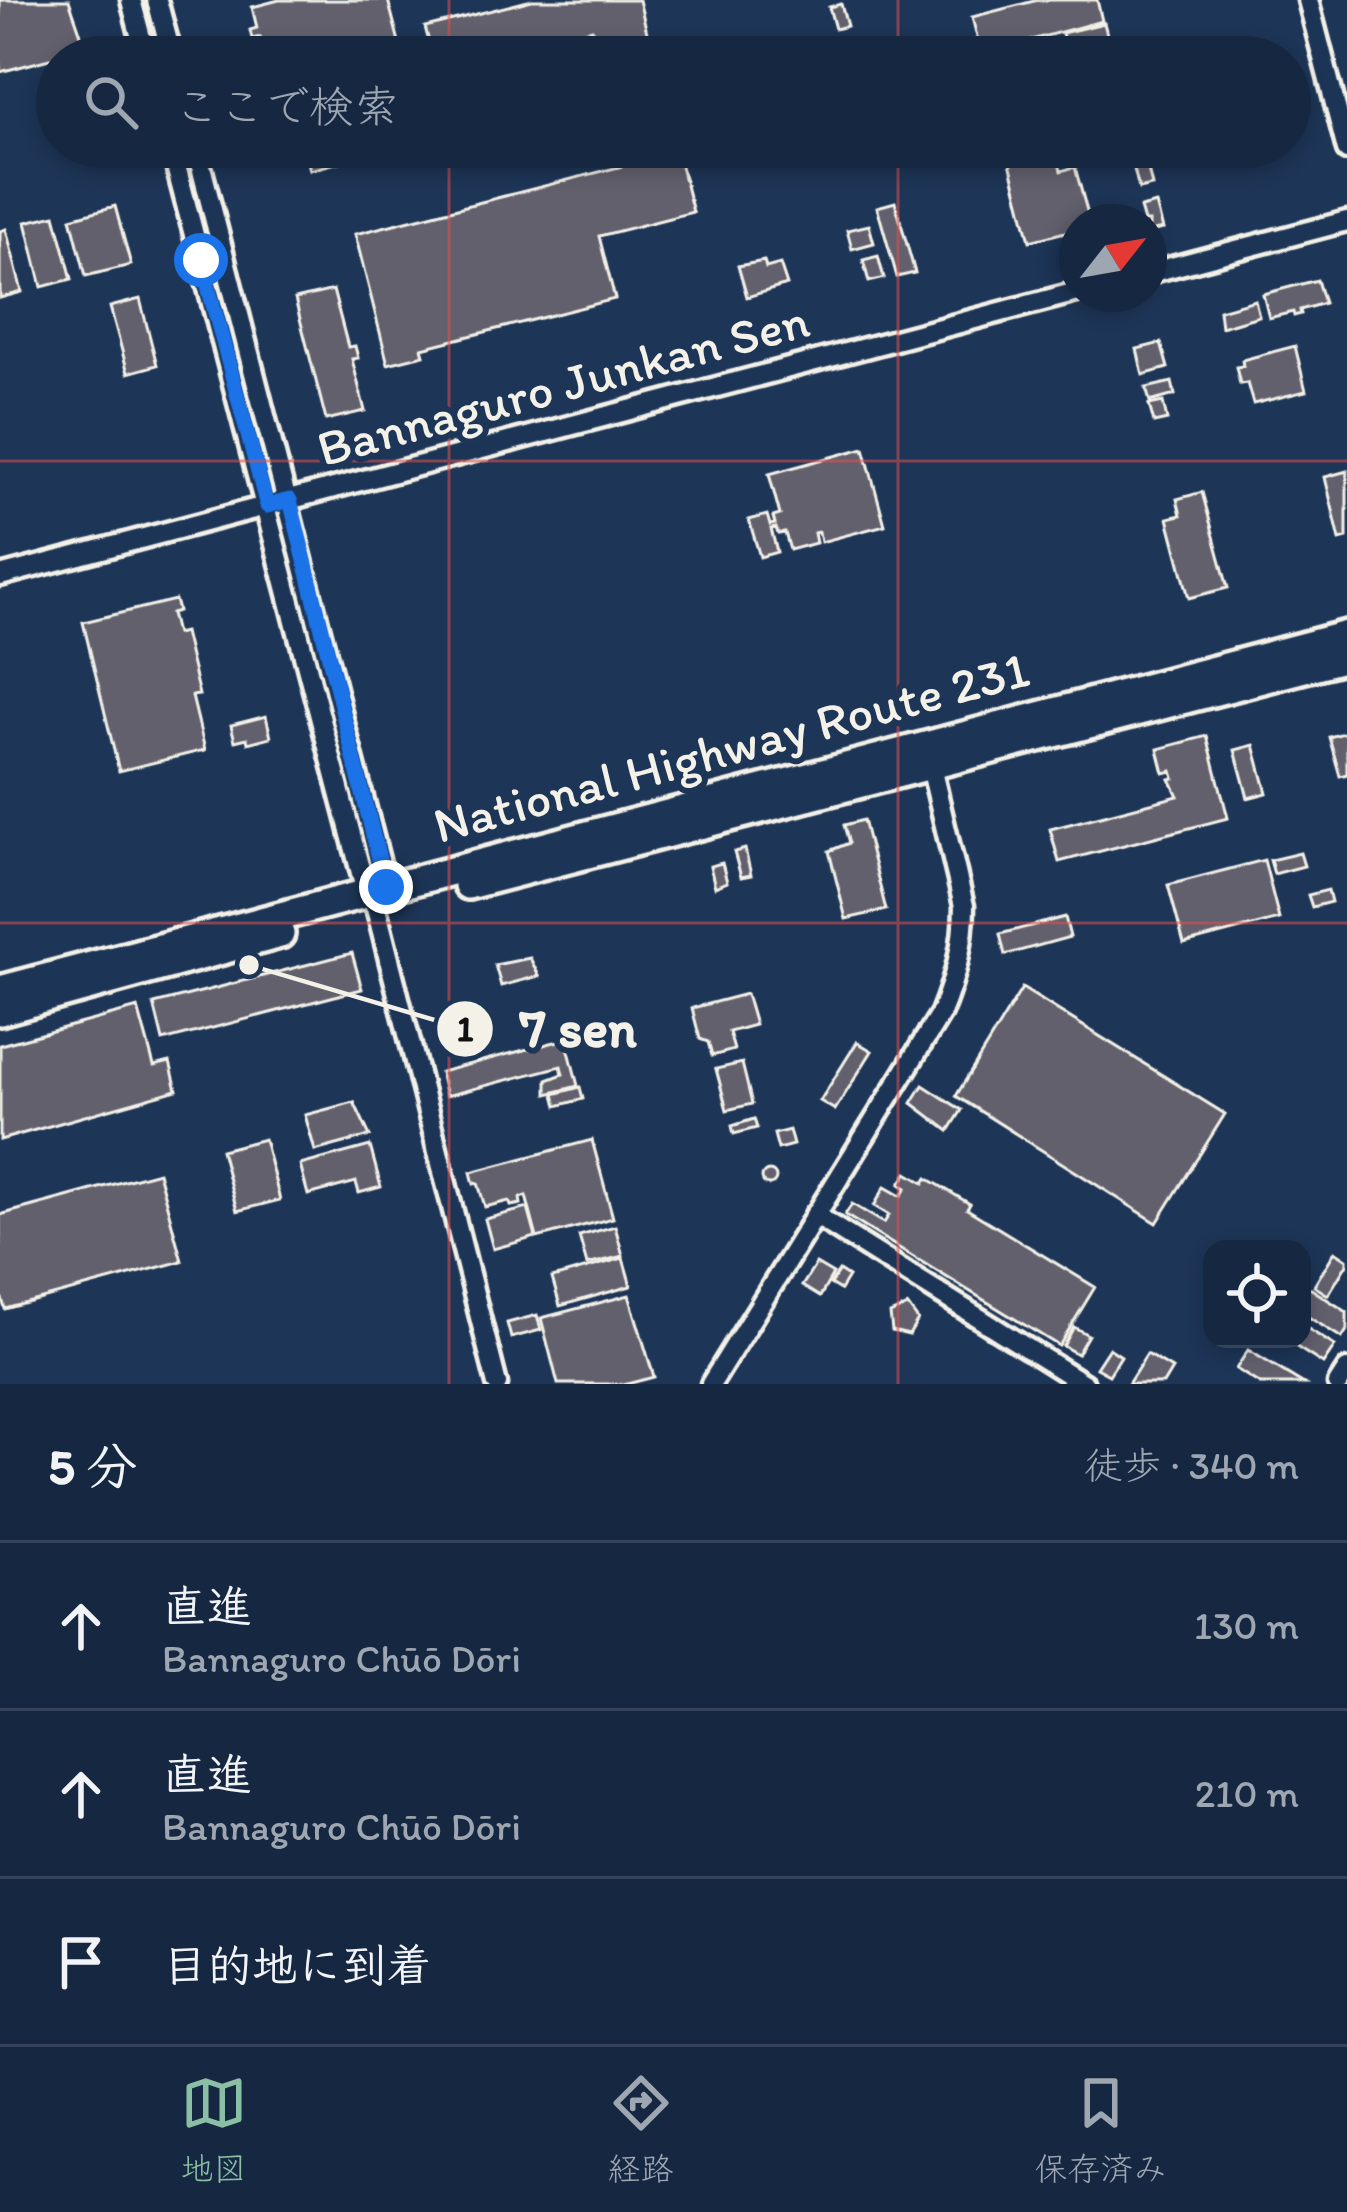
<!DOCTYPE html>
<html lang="ja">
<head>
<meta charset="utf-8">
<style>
  body { margin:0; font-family:Itim,"Klee One",sans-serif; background:#23344c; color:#f1f3f6 }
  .controls { position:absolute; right:36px; bottom:36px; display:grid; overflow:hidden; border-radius:24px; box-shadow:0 6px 18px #0003 }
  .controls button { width:108px; height:108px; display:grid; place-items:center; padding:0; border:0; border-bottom:3px solid #35445a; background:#162841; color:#f1f3f6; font:60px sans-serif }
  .compass { position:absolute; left:1059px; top:204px; width:108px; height:108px; border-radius:50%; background:#162841; box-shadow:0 6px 18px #0003; rotate:59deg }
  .stop { position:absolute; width:36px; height:36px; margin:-27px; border:9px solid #1a73e8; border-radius:50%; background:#fff }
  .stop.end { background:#1a73e8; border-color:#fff; box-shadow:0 3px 12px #0008 }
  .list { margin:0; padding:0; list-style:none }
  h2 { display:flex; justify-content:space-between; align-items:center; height:156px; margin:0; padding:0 48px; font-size:51px }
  h2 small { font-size:39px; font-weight:400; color:#9ea6b1 }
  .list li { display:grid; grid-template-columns:78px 1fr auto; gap:36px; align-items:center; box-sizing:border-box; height:168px; padding:0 48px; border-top:3px solid #35445a }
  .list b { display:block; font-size:45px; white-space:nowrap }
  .list p { margin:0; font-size:39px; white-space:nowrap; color:#9ea6b1 }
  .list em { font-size:39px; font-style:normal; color:#9ea6b1 }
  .icon { flex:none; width:66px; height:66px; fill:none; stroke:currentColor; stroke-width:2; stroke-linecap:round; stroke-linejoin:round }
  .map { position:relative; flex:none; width:1347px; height:1384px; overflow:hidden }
  .search { position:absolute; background:#162841; box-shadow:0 6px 18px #0003; left:36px; right:36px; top:36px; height:132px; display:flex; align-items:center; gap:30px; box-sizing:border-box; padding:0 42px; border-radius:66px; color:#9ea6b1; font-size:45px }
  .sheet { height:660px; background:#162841 }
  nav { display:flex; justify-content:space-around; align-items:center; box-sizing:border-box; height:168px; border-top:3px solid #35445a; background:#162841; font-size:33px; color:#9ea6b1 }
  nav a { display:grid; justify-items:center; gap:6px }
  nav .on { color:#8abfa5 }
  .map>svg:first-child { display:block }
</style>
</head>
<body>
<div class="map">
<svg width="1347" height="1384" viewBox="0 0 1347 1384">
  <rect width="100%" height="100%" fill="#1d3557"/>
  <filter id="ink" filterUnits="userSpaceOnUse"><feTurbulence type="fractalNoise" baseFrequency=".00833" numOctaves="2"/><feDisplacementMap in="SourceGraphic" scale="24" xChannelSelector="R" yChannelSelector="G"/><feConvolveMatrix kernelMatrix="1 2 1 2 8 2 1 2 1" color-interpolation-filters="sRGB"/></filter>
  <g filter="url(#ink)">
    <g fill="#62606d" stroke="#f4f1e8" stroke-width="3">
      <polygon points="0,0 69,0 88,55 57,57 0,72"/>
      <polygon points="279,0 388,0 403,57 301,57 297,40 263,49 260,37 252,39 250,30 257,28 252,7"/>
      <polygon points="532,0 639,0 653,57 599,57 592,29 483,57 433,57 425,27"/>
      <polygon points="1038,0 1097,0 1102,21 1027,41 1032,57 982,57 972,17"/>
      <polygon points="841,4 847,26 835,29 829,7"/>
      <polygon points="1104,23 1113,57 1068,57 1062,33"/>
      <polygon points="1213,34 1219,53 1158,57 1155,49"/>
      <polygon points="304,147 397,147 310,170"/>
      <polygon points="622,147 676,147 693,212 599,236 615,299 422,348 424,355 388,364 355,234 627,165"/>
      <polygon points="1006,147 1055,147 1061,171 1075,167 1090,222 1077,222 1077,229 1030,241"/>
      <polygon points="1181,147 1281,147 1186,169"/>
      <polygon points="1145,157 1152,186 1139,189 1132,161"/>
      <polygon points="895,202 915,273 897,277 877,207"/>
      <polygon points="1156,204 1163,229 1149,232 1149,222 1144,222 1140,208"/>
      <polygon points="115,206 131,265 86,276 71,218"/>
      <polygon points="55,215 72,279 42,287 26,222"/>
      <polygon points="869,225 874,243 852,249 847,230"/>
      <polygon points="6,229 22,292 0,298 0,231"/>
      <polygon points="878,256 884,278 869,282 863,260"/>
      <polygon points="764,261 766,268 780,264 787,285 747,297 738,266"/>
      <polygon points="1317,280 1324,303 1300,310 1301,314 1294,316 1293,312 1269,318 1263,294"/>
      <polygon points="333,290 348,347 355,346 358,358 352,359 365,411 326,420 295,299"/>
      <polygon points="140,299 157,365 128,373 110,307"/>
      <polygon points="1255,300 1259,316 1221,327 1219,310"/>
      <polygon points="1161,343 1168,368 1143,375 1137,349"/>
      <polygon points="1295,346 1306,391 1253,404 1247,383 1240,384 1236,367 1243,366 1242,360"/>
      <polygon points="1172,382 1175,395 1150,402 1146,388"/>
      <polygon points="1163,402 1167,420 1154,423 1149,405"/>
      <polygon points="864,448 885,525 821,542 819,532 814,533 816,543 790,550 785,533 778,534 776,528 771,529 777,552 760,557 749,520 767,515 770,525 775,524 773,517 780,515 769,474"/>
      <polygon points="1347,471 1347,538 1340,540 1325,477"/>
      <polygon points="1202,492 1228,588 1189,598 1168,518 1181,515 1177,499"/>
      <polygon points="175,600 178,611 171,613 176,634 184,632 199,695 192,696 205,750 119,771 83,622"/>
      <polygon points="266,716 271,737 248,743 247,738 235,741 231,725"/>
      <polygon points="1347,732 1347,774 1340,776 1329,737"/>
      <polygon points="1207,736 1228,818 1059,862 1050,829 1178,796 1170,779 1174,778 1172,771 1164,773 1158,749"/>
      <polygon points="1254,745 1267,793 1248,798 1235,750"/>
      <polygon points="863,820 886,910 846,919 829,851 849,843 844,825"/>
      <polygon points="745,849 751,875 741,877 734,852"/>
      <polygon points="1300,853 1304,866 1274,874 1270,860"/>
      <polygon points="1264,860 1279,919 1184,944 1168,885"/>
      <polygon points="722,863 727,882 715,887 710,866"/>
      <polygon points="1328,890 1331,902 1312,907 1308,895"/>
      <polygon points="1065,917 1070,937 1005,955 1000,934"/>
      <polygon points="352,953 362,989 163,1041 154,1004"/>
      <polygon points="530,958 539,976 501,986 495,965"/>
      <polygon points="1022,988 1225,1114 1157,1223 956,1096"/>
      <polygon points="746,994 755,1025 729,1032 734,1050 712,1056 708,1042 700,1039 692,1008"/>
      <polygon points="138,1008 154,1066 170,1062 177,1090 0,1140 0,1045"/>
      <polygon points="566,1039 578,1086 547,1094 547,1080 563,1074 561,1066 446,1096 440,1072"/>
      <polygon points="857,1042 872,1051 835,1110 820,1101"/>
      <polygon points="742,1063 752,1104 727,1110 716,1069"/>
      <polygon points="923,1085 962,1110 949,1131 912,1103"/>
      <polygon points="580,1087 583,1099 557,1106 554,1094"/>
      <polygon points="354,1102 370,1136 315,1151 305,1115"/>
      <polygon points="754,1119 757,1128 734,1134 732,1126"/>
      <polygon points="789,1130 793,1145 778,1149 774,1134"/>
      <polygon points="264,1139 280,1200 237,1211 221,1150"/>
      <polygon points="592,1140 613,1218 537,1238 526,1196 520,1198 521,1204 511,1206 509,1201 485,1207 478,1183 474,1184 471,1172"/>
      <polygon points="370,1146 381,1187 359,1193 356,1182 308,1195 300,1165"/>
      <circle cx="769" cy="1178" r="7"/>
      <polygon points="158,1172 182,1261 5,1309 0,1292 0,1215"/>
      <polygon points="907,1173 924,1183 927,1178 970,1204 967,1209 1095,1287 1059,1346 845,1215 852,1204 884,1223 889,1215 874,1206 885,1187 901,1196 906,1188 900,1184"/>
      <polygon points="528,1208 536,1237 493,1249 485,1219"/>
      <polygon points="615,1226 623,1256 587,1265 579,1236"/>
      <polygon points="1335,1251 1347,1259 1347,1264 1328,1295 1314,1286"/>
      <polygon points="623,1258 631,1286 560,1306 552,1278"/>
      <polygon points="816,1264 833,1274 820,1297 802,1286"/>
      <polygon points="839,1271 848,1277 840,1290 830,1284"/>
      <polygon points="1302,1283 1347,1312 1347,1330 1342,1338 1302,1313"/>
      <polygon points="629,1295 654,1377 627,1384 558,1384 541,1318"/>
      <polygon points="908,1306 918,1320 909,1335 892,1331 890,1314"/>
      <polygon points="537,1315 541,1330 511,1338 507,1323"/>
      <polygon points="1302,1325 1335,1346 1323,1364 1284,1339 1302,1339"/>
      <polygon points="1074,1327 1088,1335 1077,1354 1063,1346"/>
      <polygon points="1109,1348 1121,1356 1109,1375 1096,1368"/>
      <polygon points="1248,1350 1304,1384 1260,1384 1236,1369"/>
      <polygon points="1147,1354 1172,1369 1163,1384 1128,1384"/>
    </g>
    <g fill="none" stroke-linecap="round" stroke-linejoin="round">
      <defs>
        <g id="minor">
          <polyline points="131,0 146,57"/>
          <polyline points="157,0 172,57"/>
          <polyline points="1308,0 1347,150"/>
          <polyline points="171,147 366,892 376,908 497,1384"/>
          <polyline points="196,147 386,887 381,897"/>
          <polyline points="1149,273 1347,221"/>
          <polyline points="0,576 1077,292"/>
          <polyline points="815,1215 1084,1384"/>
          <path d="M711,1384L941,1013C955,978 964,945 964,906L928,754"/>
          <polyline points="1338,1384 1347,1370"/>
        </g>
        <g id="highway">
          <polyline points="468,885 1347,657"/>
          <polyline points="0,990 1347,635"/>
          <polyline points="0,1011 280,934"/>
        </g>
      </defs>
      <use href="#minor" stroke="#f4f1e8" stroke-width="27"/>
      <use href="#highway" stroke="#f4f1e8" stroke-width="36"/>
      <use href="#minor" stroke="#1d3557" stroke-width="18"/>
      <use href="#highway" stroke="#1d3557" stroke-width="27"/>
    </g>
  </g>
  <g fill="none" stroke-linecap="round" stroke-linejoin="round" filter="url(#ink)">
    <polyline stroke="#1a73e8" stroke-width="15" points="201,260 267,506 290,500 386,887"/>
  </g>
  <path fill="none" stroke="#dc504e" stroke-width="3" stroke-opacity="0.55" d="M449,0V57M898,0V57M449,147V1384M898,147V1384M0,461H1347M0,923H1347"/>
  <g text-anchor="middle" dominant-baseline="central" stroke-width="12" stroke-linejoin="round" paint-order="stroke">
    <g font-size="51" fill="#f4f1e8" stroke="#1d3557">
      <text transform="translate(563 384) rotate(-15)">Bannaguro Junkan Sen</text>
      <text transform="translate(731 747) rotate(-15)">National Highway Route 231</text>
    </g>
  </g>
  <path fill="none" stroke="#f4f1e8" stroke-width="4.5" d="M249 965L465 1029"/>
  <g fill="#f4f1e8" stroke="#1d3557" stroke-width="4.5">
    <circle cx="249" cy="965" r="12"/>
    <circle cx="465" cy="1029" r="30"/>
  </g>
  <g font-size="36" text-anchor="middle" font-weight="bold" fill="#111">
    <text x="465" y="1041">1</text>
  </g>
  <g font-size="54" text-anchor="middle" font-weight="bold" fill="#f4f1e8" stroke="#1d3557" stroke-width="12" stroke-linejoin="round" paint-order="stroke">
    <text x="578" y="1047">7 sen</text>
  </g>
</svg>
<div class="controls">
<button><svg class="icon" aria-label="locate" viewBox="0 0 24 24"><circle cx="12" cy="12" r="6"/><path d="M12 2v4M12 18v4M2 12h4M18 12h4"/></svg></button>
</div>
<svg class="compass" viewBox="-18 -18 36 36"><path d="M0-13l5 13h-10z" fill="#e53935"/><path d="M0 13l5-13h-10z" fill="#9ea6b1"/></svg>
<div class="stop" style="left:201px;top:260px"></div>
<div class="stop end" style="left:386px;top:887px"></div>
<div class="search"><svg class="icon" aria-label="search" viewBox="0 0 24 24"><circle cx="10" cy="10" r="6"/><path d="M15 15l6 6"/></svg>ここで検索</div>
</div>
<section class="sheet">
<h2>5 分<small>徒歩 · 340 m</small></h2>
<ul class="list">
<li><svg class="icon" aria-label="ahead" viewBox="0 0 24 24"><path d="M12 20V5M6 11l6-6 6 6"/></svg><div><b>直進</b><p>Bannaguro Chūō Dōri</p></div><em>130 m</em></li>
<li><svg class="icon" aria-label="ahead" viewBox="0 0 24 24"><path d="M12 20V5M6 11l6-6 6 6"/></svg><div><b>直進</b><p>Bannaguro Chūō Dōri</p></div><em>210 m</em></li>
<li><svg class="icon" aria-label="arrive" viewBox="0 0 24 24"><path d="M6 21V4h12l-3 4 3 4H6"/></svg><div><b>目的地に到着</b></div></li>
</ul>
</section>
<nav>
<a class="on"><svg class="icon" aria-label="map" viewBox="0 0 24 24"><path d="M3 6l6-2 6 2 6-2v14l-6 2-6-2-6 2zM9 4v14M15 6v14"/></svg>地図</a>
<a><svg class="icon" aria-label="directions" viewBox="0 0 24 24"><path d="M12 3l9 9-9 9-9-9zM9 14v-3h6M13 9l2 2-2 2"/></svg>経路</a>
<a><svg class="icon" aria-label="saved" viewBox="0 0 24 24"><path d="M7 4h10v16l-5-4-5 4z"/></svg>保存済み</a>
</nav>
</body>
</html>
